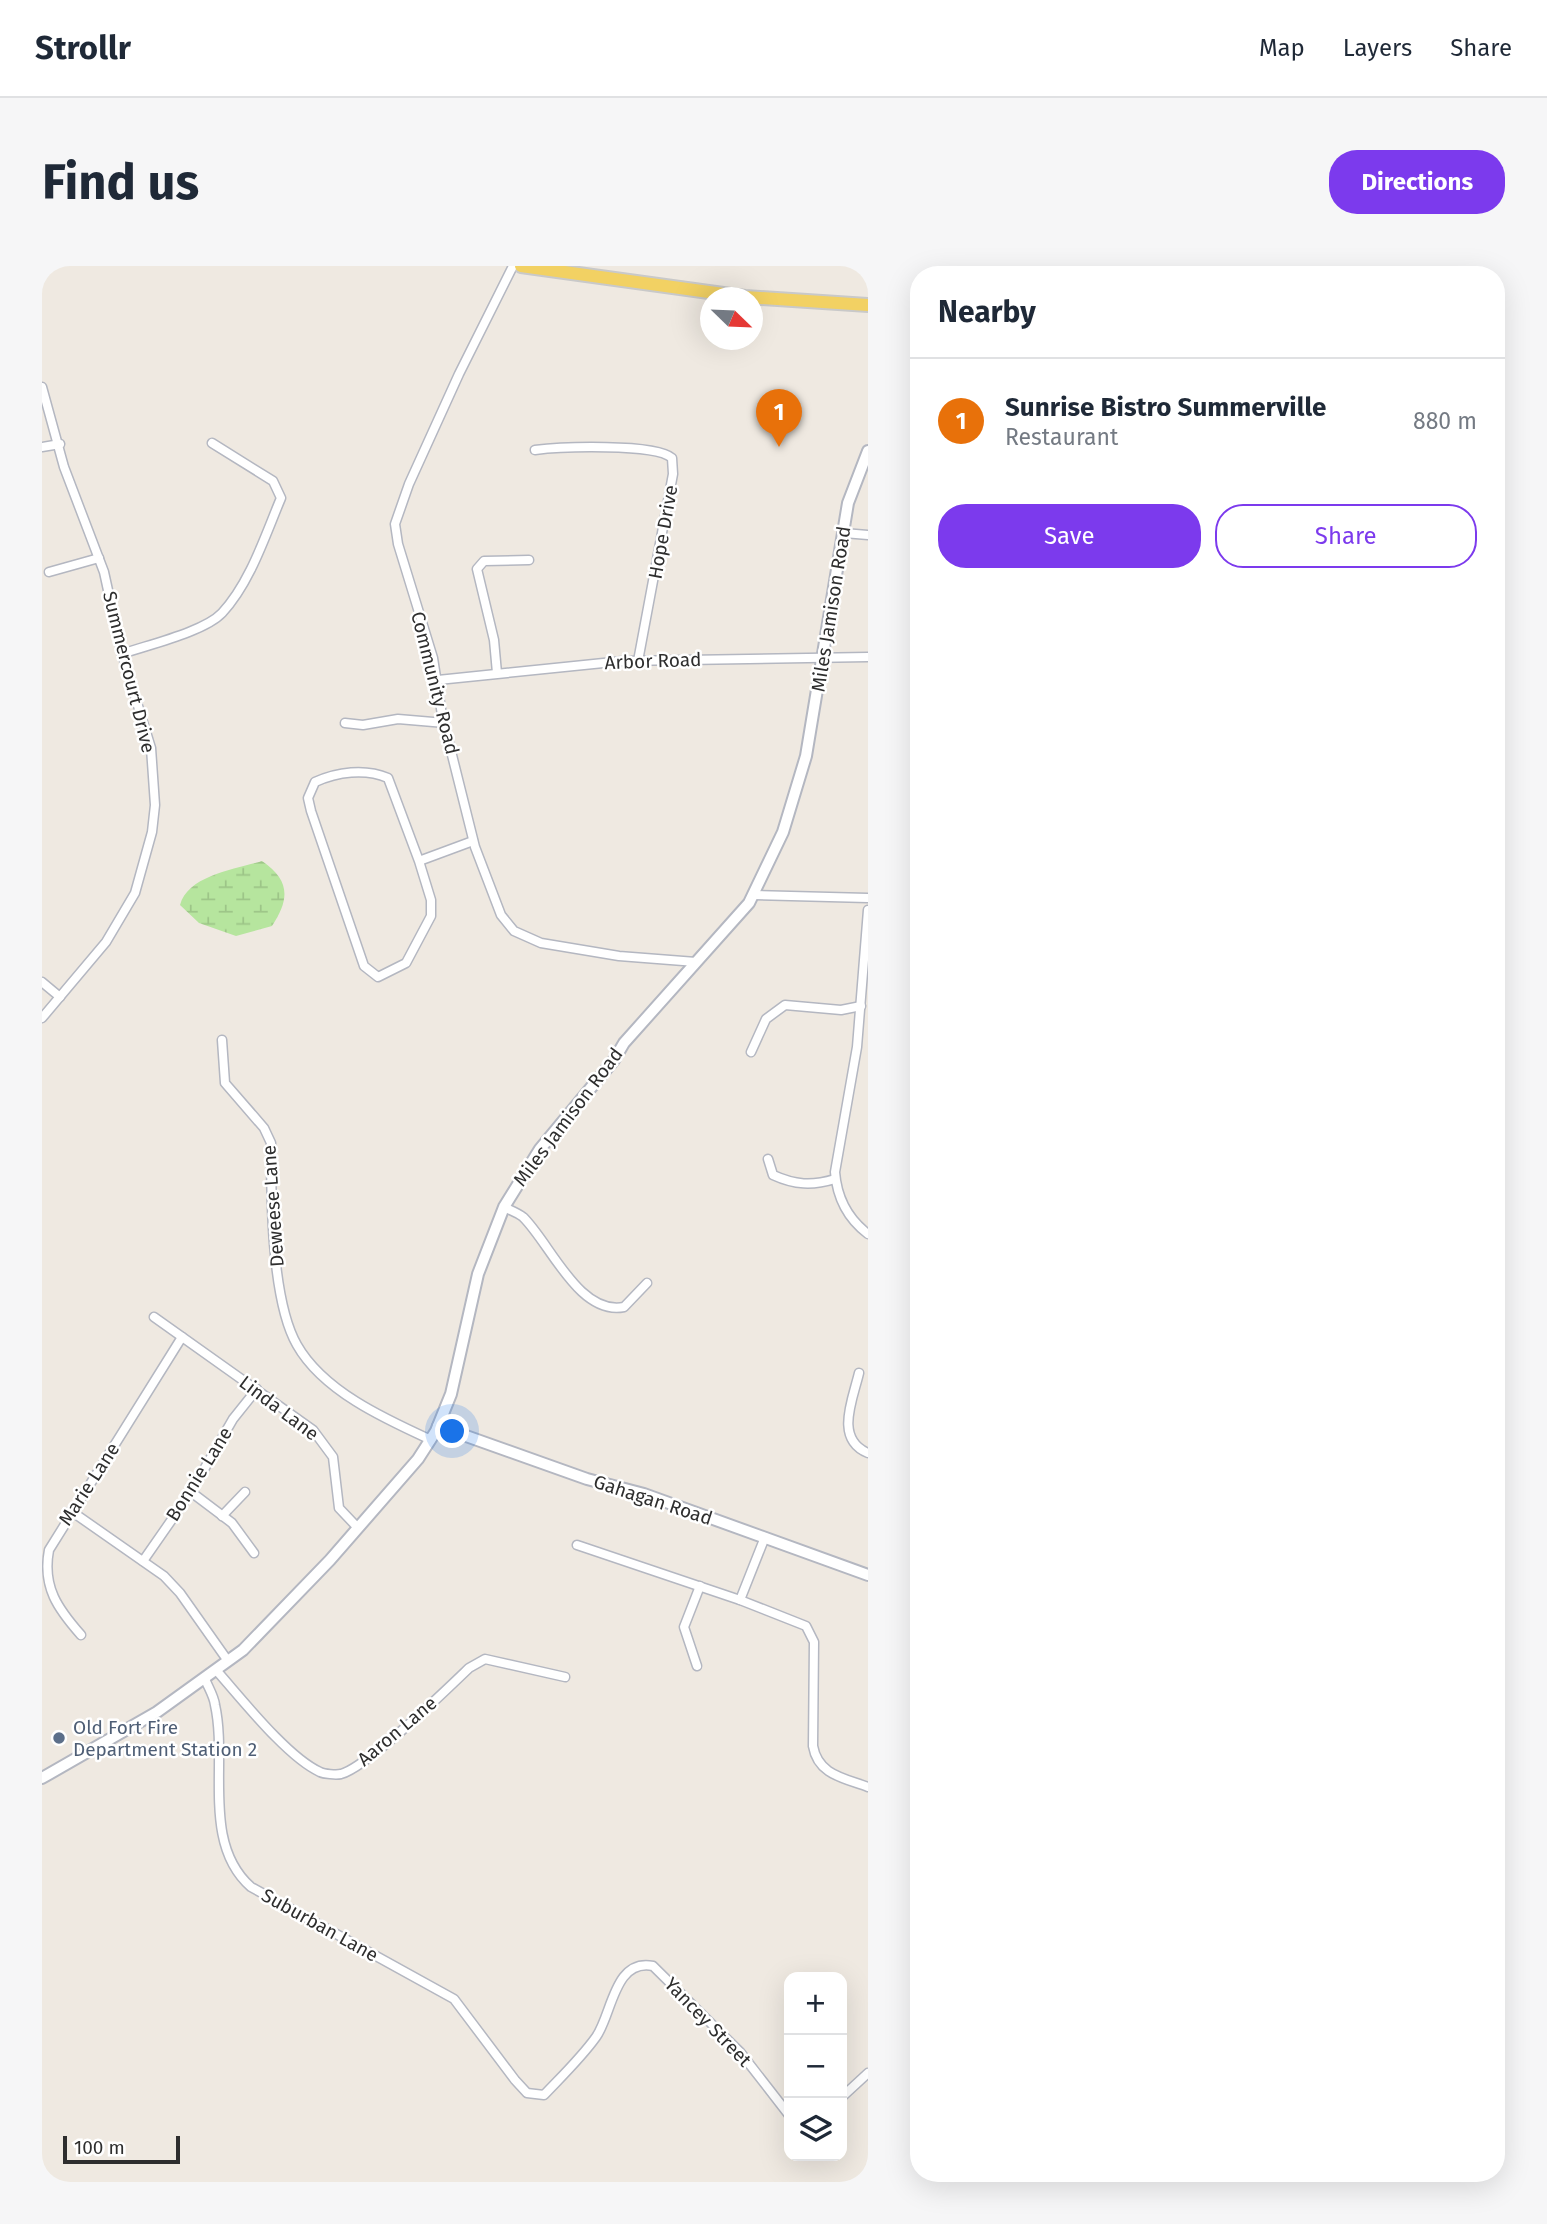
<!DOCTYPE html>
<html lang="en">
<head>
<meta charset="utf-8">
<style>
  body { margin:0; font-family:"Fira Sans",sans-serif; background:#f6f6f7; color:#1f2937 }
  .controls { position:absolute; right:21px; bottom:21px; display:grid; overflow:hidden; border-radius:14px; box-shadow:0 7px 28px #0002 }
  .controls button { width:63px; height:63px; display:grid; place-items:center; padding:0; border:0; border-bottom:2px solid #e0e1e3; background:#fff; color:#1f2937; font:35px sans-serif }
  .compass { position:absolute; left:658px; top:21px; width:63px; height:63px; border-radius:50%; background:#fff; box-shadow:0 7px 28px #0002; rotate:113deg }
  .scale { position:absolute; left:21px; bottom:18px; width:117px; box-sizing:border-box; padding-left:7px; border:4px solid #2e2e2e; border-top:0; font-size:19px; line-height:24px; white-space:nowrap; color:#2e2e2e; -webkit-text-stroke:5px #fff; paint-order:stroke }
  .you { position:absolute; left:411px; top:1166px; width:24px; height:24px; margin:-18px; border:5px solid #fff; border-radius:50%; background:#1a73e8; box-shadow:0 0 0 10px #1a73e833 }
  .badge { display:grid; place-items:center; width:46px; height:46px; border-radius:50%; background:#7c3aed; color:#fff; font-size:23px; font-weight:700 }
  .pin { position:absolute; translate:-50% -58px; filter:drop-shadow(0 2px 4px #0008) }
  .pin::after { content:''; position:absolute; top:37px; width:24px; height:21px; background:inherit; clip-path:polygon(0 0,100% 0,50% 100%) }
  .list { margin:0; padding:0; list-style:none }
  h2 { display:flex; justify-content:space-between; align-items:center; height:91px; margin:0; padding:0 28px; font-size:30px }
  h2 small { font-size:23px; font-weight:400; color:#747a83 }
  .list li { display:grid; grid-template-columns:46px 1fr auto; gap:21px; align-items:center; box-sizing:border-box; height:126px; padding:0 28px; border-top:2px solid #e0e1e3 }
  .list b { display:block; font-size:26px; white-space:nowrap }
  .list p { margin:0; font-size:23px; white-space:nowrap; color:#747a83 }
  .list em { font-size:23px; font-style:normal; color:#747a83 }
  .actions { display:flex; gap:14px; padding:21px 28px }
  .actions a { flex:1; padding:16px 0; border:2px solid #7c3aed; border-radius:28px; text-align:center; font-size:24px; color:#7c3aed }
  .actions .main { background:#7c3aed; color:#fff }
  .icon { flex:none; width:38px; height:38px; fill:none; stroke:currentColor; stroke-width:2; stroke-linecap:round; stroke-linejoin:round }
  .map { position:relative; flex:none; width:826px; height:1916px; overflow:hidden; border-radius:28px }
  header { display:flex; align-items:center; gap:42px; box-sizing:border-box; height:98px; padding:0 35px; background:#fff; border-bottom:2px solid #e0e1e3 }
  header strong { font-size:33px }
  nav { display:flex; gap:38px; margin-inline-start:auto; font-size:24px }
  .intro { display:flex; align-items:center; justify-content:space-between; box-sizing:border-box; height:168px; padding:0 42px }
  h1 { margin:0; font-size:49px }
  .button { padding:18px 32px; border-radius:28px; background:#7c3aed; color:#fff; font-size:24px; font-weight:700 }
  main { display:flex; gap:42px; padding:0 42px }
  aside { flex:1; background:#fff; border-radius:28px; box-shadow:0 7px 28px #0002 }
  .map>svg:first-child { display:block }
</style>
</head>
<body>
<header>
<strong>Strollr</strong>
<nav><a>Map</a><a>Layers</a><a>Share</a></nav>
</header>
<div class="intro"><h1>Find us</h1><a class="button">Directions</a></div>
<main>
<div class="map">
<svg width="826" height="1916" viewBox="0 0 826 1916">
  <defs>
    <pattern id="wetland-marsh" width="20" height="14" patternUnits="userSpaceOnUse" patternTransform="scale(1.75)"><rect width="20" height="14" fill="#b6e59e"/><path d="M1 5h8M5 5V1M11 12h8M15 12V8" fill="none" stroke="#9dc588"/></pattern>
  </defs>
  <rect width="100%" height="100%" fill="#efe9e1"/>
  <path fill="url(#wetland-marsh)" d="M220,595C248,614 248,633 230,660L194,670L157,657L138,639C146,609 194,603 220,595Z"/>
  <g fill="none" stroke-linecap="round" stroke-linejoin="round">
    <defs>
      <g id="street">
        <polyline points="471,0 417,108 367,218 353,258 356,278 391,392 400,449 433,581 459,649 472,665 499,677 577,690 654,696"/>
        <polyline points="0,121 22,201 62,306 80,388 109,482 113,539 110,566 93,627 64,676 0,752"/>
        <polyline points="0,181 18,178"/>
        <path d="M493,184C517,181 613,177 630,192L631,208L596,395"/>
        <polyline points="802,267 826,269"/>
        <polyline points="7,306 57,292"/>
        <path d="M80,388C105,379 162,366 180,347C208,317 223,270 239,232L231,215L170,177"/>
        <polyline points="455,407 452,374 435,303 442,295 487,294"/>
        <polyline points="396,414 581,395 826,391"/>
        <polyline points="303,457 321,459 356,453 403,457"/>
        <path d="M377,595L346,512C323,502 295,506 273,516L266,532L269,545L322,700L336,711L364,697L389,650V634L377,595L431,575"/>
        <polyline points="712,629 826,632"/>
        <path d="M826,644L815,781L793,906C795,932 805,952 826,968"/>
        <polyline points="0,716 18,731"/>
        <path d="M180,774L183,817L222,862L229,877C229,929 229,1034 255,1079C281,1125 343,1153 389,1174"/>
        <polyline points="709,786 724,753 743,739 799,744 819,740"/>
        <path d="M726,893L731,909C753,919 770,920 793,913"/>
        <path d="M462,941C468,944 476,947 481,951C508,977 537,1050 582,1041L605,1017"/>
        <polyline points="112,1051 271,1164 291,1191 297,1242 316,1262"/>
        <path d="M817,1107C811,1133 792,1173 826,1187"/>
        <polyline points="149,1226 190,1257 212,1287"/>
        <polyline points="29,1245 122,1310 138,1327 186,1395"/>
        <polyline points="180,1250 203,1226"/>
        <path d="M535,1279L698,1334L764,1360L772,1376L771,1480C776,1509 802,1512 826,1521"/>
        <polyline points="101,1295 149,1226 191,1153 215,1123"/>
        <polyline points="698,1334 723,1271"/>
        <path d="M39,1369C16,1343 0,1321 7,1284L140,1071"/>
        <polyline points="655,1400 642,1361 658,1320"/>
        <path d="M174,1404C199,1432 245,1491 278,1506C282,1508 294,1509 299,1508C325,1501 403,1425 427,1402L443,1393L523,1411"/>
        <path d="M163,1413C166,1421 172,1430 173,1439C186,1497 159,1577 209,1621L412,1733L473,1814L485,1827L502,1829C519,1811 539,1792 554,1771C570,1749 572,1692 611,1700L698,1786L747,1849"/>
        <polyline points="800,1831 826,1807"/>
      </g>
      <g id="secondary">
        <polyline points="396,1160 545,1213 602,1228 826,1309"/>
        <polyline points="0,1512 115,1446 201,1384 288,1294 376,1193 394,1165 409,1128 436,1008 462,941 498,883 572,794 582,777 707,637 741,566 764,490 806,237 826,185"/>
      </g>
      <polyline id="primary" points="479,0 703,31 826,39"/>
    </defs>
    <use href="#street" stroke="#b4b7c1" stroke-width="11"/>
    <use href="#secondary" stroke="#b4b7c1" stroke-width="14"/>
    <use href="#primary" stroke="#c9c9c9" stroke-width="16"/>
    <use href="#street" stroke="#fff" stroke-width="8"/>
    <use href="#secondary" stroke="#fff" stroke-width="10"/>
    <use href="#primary" stroke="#f2d163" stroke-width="12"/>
  </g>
  <circle fill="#5c6f8a" stroke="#fff" stroke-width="2.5" cx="17" cy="1472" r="7"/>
  <g text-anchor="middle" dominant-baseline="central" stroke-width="5" stroke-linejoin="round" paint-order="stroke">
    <g font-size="19" fill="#2e2e2e" stroke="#fff">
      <text transform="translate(621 266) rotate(-80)">Hope Drive</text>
      <text transform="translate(789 343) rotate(-81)">Miles Jamison Road</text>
      <text transform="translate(611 395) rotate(-2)">Arbor Road</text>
      <text transform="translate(87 406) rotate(76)">Summercourt Drive</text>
      <text transform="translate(393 417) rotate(76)">Community Road</text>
      <text transform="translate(526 851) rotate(-53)">Miles Jamison Road</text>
      <text transform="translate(231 940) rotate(-94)">Deweese Lane</text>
      <text transform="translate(237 1142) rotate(37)">Linda Lane</text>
      <text transform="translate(157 1208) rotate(-58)">Bonnie Lane</text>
      <text transform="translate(47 1218) rotate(-57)">Marie Lane</text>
      <text transform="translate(611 1234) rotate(18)">Gahagan Road</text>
      <text transform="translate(355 1465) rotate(-40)">Aaron Lane</text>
      <text transform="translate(278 1659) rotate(29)">Suburban Lane</text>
      <text transform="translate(666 1756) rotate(46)">Yancey Street</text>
    </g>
    <g font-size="19" fill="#4e5e75" stroke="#fff" text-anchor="start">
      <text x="31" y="1461">Old Fort Fire<tspan x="31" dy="22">Department Station 2</tspan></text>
    </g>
  </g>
</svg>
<div class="controls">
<button>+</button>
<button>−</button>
<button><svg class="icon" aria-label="layers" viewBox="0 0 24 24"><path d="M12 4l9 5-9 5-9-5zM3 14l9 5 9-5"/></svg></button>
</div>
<svg class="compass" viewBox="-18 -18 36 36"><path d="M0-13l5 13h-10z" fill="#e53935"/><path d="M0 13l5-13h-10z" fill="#747a83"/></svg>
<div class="scale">100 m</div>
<div class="you"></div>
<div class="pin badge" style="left:737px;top:181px;background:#e8710a">1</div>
</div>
<aside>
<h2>Nearby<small></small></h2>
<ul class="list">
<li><span class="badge" style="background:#e8710a">1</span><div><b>Sunrise Bistro Summerville</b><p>Restaurant</p></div><em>880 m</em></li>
</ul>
<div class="actions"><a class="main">Save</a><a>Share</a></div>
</aside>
</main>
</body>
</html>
